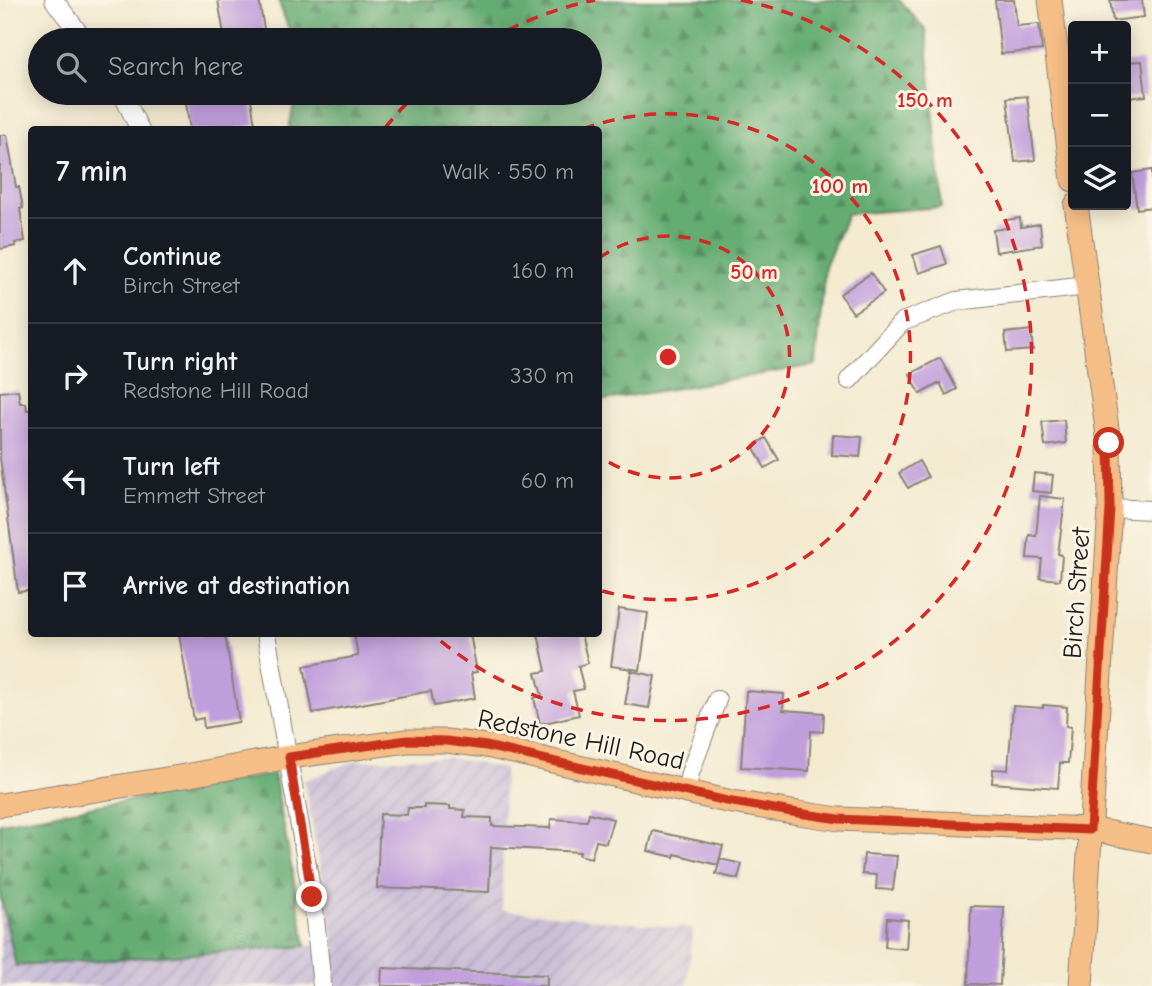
<!DOCTYPE html>
<html lang="en">
<head>
<meta charset="utf-8">
<style>
  body { margin:0; font-family:"Comic Neue",sans-serif; background:#20242c; color:#f1f3f6 }
  .controls { position:absolute; right:21px; top:21px; display:grid; overflow:hidden; border-radius:7px; box-shadow:0 4px 18px #0003 }
  .controls button { width:63px; height:63px; display:grid; place-items:center; padding:0; border:0; border-bottom:2px solid #363941; background:#171b24; color:#f1f3f6; font:35px sans-serif }
  .stop { position:absolute; width:21px; height:21px; margin:-16px; border:5px solid #c8321e; border-radius:50%; background:#fff }
  .stop.end { background:#c8321e; border-color:#fff; box-shadow:0 2px 7px #0008 }
  .list { margin:0; padding:0; list-style:none }
  h2 { display:flex; justify-content:space-between; align-items:center; height:91px; margin:0; padding:0 28px; font-size:30px }
  h2 small { font-size:23px; font-weight:400; color:#9ea1a6 }
  .list li { display:grid; grid-template-columns:46px 1fr auto; gap:21px; align-items:center; box-sizing:border-box; height:105px; padding:0 28px; border-top:2px solid #363941 }
  .list b { display:block; font-size:26px; white-space:nowrap }
  .list p { margin:0; font-size:23px; white-space:nowrap; color:#9ea1a6 }
  .list em { font-size:23px; font-style:normal; color:#9ea1a6 }
  .icon { flex:none; width:38px; height:38px; fill:none; stroke:currentColor; stroke-width:2; stroke-linecap:round; stroke-linejoin:round }
  .map { position:relative; flex:none; width:1152px; height:986px; overflow:hidden }
  .search { position:absolute; background:#171b24; box-shadow:0 4px 18px #0003; left:28px; top:28px; width:574px; height:77px; display:flex; align-items:center; gap:18px; box-sizing:border-box; padding:0 24px; border-radius:38px; color:#9ea1a6; font-size:26px }
  .panel { position:absolute; background:#171b24; box-shadow:0 4px 18px #0003; left:28px; top:126px; width:574px; height:511px; border-radius:7px }
  .map>svg:first-child { display:block }
</style>
</head>
<body>
<div class="map">
<svg width="1152" height="986" viewBox="0 0 1152 986">
  <defs>
    <pattern id="industrial-furrows" width="10" height="10" patternUnits="userSpaceOnUse" patternTransform="scale(1.75)"><rect width="10" height="10" fill="#cabfd7"/><path d="M-1 1l2-2M0 10L10 0M9 11l2-2" fill="none" stroke="#ada4b8"/></pattern>
    <pattern id="forest-firs" width="22" height="20" patternUnits="userSpaceOnUse" patternTransform="scale(1.75)"><rect width="22" height="20" fill="#65ac73"/><path d="M5 1l3.5 6h-7zM16 11l3.5 6h-7z" fill="#528b5e"/></pattern>
  </defs>
  <rect width="100%" height="100%" fill="#fcf5e5"/>
  <filter id="ink" filterUnits="userSpaceOnUse"><feTurbulence type="fractalNoise" baseFrequency=".0143" numOctaves="2"/><feDisplacementMap in="SourceGraphic" scale="14" xChannelSelector="R" yChannelSelector="G"/><feConvolveMatrix kernelMatrix="1 2 1 2 8 2 1 2 1" color-interpolation-filters="sRGB"/></filter>
  <filter id="wash" filterUnits="userSpaceOnUse"><feTurbulence type="fractalNoise" baseFrequency=".00686" numOctaves="4" result="noise"/><feDisplacementMap in="SourceGraphic" scale="28" xChannelSelector="R" yChannelSelector="G"/><feGaussianBlur stdDeviation="1.57" result="paint"/><feColorMatrix in="noise" values="0 0 0 0 0 0 0 0 0 0 0 0 0 0 0 0 0 1.4 0 .05"/><feComposite in="paint" operator="in"/></filter>
  <g filter="url(#wash)">
    <rect width="100%" height="100%" fill="#f3ead0"/>
    <polygon fill="url(#industrial-furrows)" points="447,757 504,769 502,910 693,929 687,986 0,986 0,895 16,966 306,946 334,942 304,781 353,761"/>
    <g fill="url(#forest-firs)" stroke="#406448" stroke-width="2">
      <polygon points="278,0 899,0 926,30 942,207 847,214 825,267 816,365 599,401 598,130 289,129 296,93 590,93 590,40 293,40"/>
      <polygon points="274,774 306,946 16,966 0,895 0,823"/>
    </g>
    <g id="blocks">
      <g fill="#c09edc">
        <polygon points="218,0 259,0 266,40 225,40"/>
        <polygon points="995,0 1014,0 1017,26 1039,24 1042,50 1001,54"/>
        <polygon points="1110,0 1142,0 1144,17 1113,21"/>
        <polygon points="1142,61 1146,96 1126,98 1126,62"/>
        <polygon points="204,93 250,93 255,125 228,130 190,130 185,96"/>
        <polygon points="1027,96 1035,160 1015,162 1007,98"/>
        <polygon points="0,135 7,135 16,187 19,187 23,208 20,209 25,241 15,243 16,246 0,249"/>
        <polygon points="1152,170 1152,207 1137,209 1132,173"/>
        <polygon points="1020,218 1021,227 1040,224 1042,245 996,252 993,230 1007,228 1006,220"/>
        <polygon points="941,246 947,264 919,273 913,255"/>
        <polygon points="871,273 884,293 853,313 840,294"/>
        <polygon points="1031,330 1033,350 1007,352 1005,333"/>
        <polygon points="940,358 957,389 946,395 940,383 920,394 910,374"/>
        <polygon points="18,390 20,403 26,403 27,410 32,410 32,590 18,592 0,458 0,392"/>
        <polygon points="1064,420 1066,443 1045,446 1042,422"/>
        <polygon points="833,435 862,437 860,457 832,455"/>
        <polygon points="766,438 779,460 765,468 753,446"/>
        <polygon points="919,461 928,477 908,488 899,473"/>
        <polygon points="1034,473 1053,475 1051,493 1032,491"/>
        <polygon points="1040,496 1065,499 1058,554 1062,555 1060,580 1040,578 1042,559 1027,558 1029,535 1036,536"/>
        <polygon points="619,609 648,613 640,670 611,666"/>
        <polygon points="179,634 225,634 239,722 204,728 203,718 194,720"/>
        <polygon points="354,634 470,634 477,672 471,673 475,698 434,706 431,691 313,713 304,666 358,656"/>
        <polygon points="538,634 581,634 588,663 578,666 584,689 573,691 579,715 540,724 534,698 542,696 536,673 546,671"/>
        <polygon points="631,671 655,676 649,708 625,704"/>
        <polygon points="746,691 784,694 783,710 824,713 823,732 811,731 809,771 741,767"/>
        <polygon points="1043,705 1067,707 1066,726 1071,727 1068,763 1060,763 1058,788 992,783 993,769 1008,770 1013,706 1043,708"/>
        <polygon points="424,805 450,806 450,809 465,810 464,817 492,818 492,826 550,828 551,819 587,821 589,813 613,819 606,843 596,841 591,858 579,855 580,852 491,847 489,892 377,888 380,814 407,815 408,808 424,808"/>
        <polygon points="653,831 723,846 718,865 675,854 674,857 648,851"/>
        <polygon points="864,854 897,856 893,890 876,889 877,875 862,874"/>
        <polygon points="720,859 742,864 738,879 716,874"/>
        <polygon points="971,906 1004,907 1000,985 968,984"/>
        <polygon points="887,918 908,920 906,949 885,947"/>
        <polygon points="382,968 547,975 547,986 381,986"/>
      </g>
    </g>
  </g>
  <g filter="url(#ink)">
    <use href="#blocks" fill-opacity="0" stroke="#888376" stroke-width="2"/>
    <g fill="none" stroke-linecap="round" stroke-linejoin="round">
      <defs>
        <g id="minor">
          <polyline points="54,0 84,40"/>
          <polyline points="122,93 140,130"/>
          <polyline points="849,380 902,322 957,301 1087,286"/>
          <polyline points="1110,508 1152,510"/>
          <polyline points="266,634 313,900 322,986"/>
          <polyline points="686,792 690,773 717,700"/>
        </g>
        <g id="major">
          <polyline points="1050,0 1073,180"/>
          <polyline points="1076,205 1109,443 1110,508 1081,986"/>
          <polyline points="0,805 179,777 289,757 407,741 446,741 487,746 727,801 798,813 839,819 1090,829 1152,841"/>
        </g>
      </defs>
      <use href="#minor" stroke="#888376" stroke-width="20"/>
      <use href="#major" stroke="#888376" stroke-width="25"/>
      <use href="#minor" stroke="#fff" stroke-width="18"/>
      <use href="#major" stroke="#f6be87" stroke-width="23"/>
    </g>
  </g>
  <g fill="none" stroke-linecap="round" stroke-linejoin="round" filter="url(#ink)">
    <polyline stroke="#c8321e" stroke-width="9" points="312,897 289,757 407,740 446,741 486,746 727,801 798,813 839,819 1090,830 1110,508 1109,443"/>
  </g>
  <g fill="none" stroke="#d62828" stroke-width="3.5" stroke-dasharray="12 9">
    <path d="M599 258A121 121 0 1 1 599 456"/>
    <path d="M583 129A243 243 0 1 1 599 590"/>
    <path d="M385 128A364 364 0 0 1 417 93M489 40A364 364 0 0 1 595 0M741 0A364 364 0 1 1 432 634"/>
  </g>
  <g text-anchor="middle" dominant-baseline="central" stroke-width="6" stroke-linejoin="round" paint-order="stroke">
    <g font-size="26" fill="#1c1c1c" stroke="#fcf5e5">
      <text transform="translate(1077 593) rotate(-86)">Birch Street</text>
      <text transform="translate(581 740) rotate(12)">Redstone Hill Road</text>
    </g>
  </g>
  <circle cx="668" cy="357" r="10" fill="#d62828" stroke="#fcf5e5" stroke-width="3.5"/>
  <g font-size="21" text-anchor="middle" font-weight="bold" fill="#d62828" stroke="#fcf5e5" stroke-width="6" stroke-linejoin="round" paint-order="stroke">
    <text x="925" y="107">150 m</text>
    <text x="840" y="193">100 m</text>
    <text x="754" y="279">50 m</text>
  </g>
</svg>
<div class="controls">
<button>+</button>
<button>−</button>
<button><svg class="icon" aria-label="layers" viewBox="0 0 24 24"><path d="M12 4l9 5-9 5-9-5zM3 14l9 5 9-5"/></svg></button>
</div>
<div class="stop" style="left:1109px;top:443px"></div>
<div class="stop end" style="left:312px;top:897px"></div>
<div class="search"><svg class="icon" aria-label="search" viewBox="0 0 24 24"><circle cx="10" cy="10" r="6"/><path d="M15 15l6 6"/></svg>Search here</div>
<section class="panel">
<h2>7 min<small>Walk · 550 m</small></h2>
<ul class="list">
<li><svg class="icon" aria-label="ahead" viewBox="0 0 24 24"><path d="M12 20V5M6 11l6-6 6 6"/></svg><div><b>Continue</b><p>Birch Street</p></div><em>160 m</em></li>
<li><svg class="icon" aria-label="right" viewBox="0 0 24 24"><path d="M7 20v-9h11M14 6l5 5-5 5"/></svg><div><b>Turn right</b><p>Redstone Hill Road</p></div><em>330 m</em></li>
<li><svg class="icon" aria-label="left" viewBox="0 0 24 24"><path d="M17 20v-9H6M10 6l-5 5 5 5"/></svg><div><b>Turn left</b><p>Emmett Street</p></div><em>60 m</em></li>
<li><svg class="icon" aria-label="arrive" viewBox="0 0 24 24"><path d="M6 21V4h12l-3 4 3 4H6"/></svg><div><b>Arrive at destination</b></div></li>
</ul>
</section>
</div>
</body>
</html>
